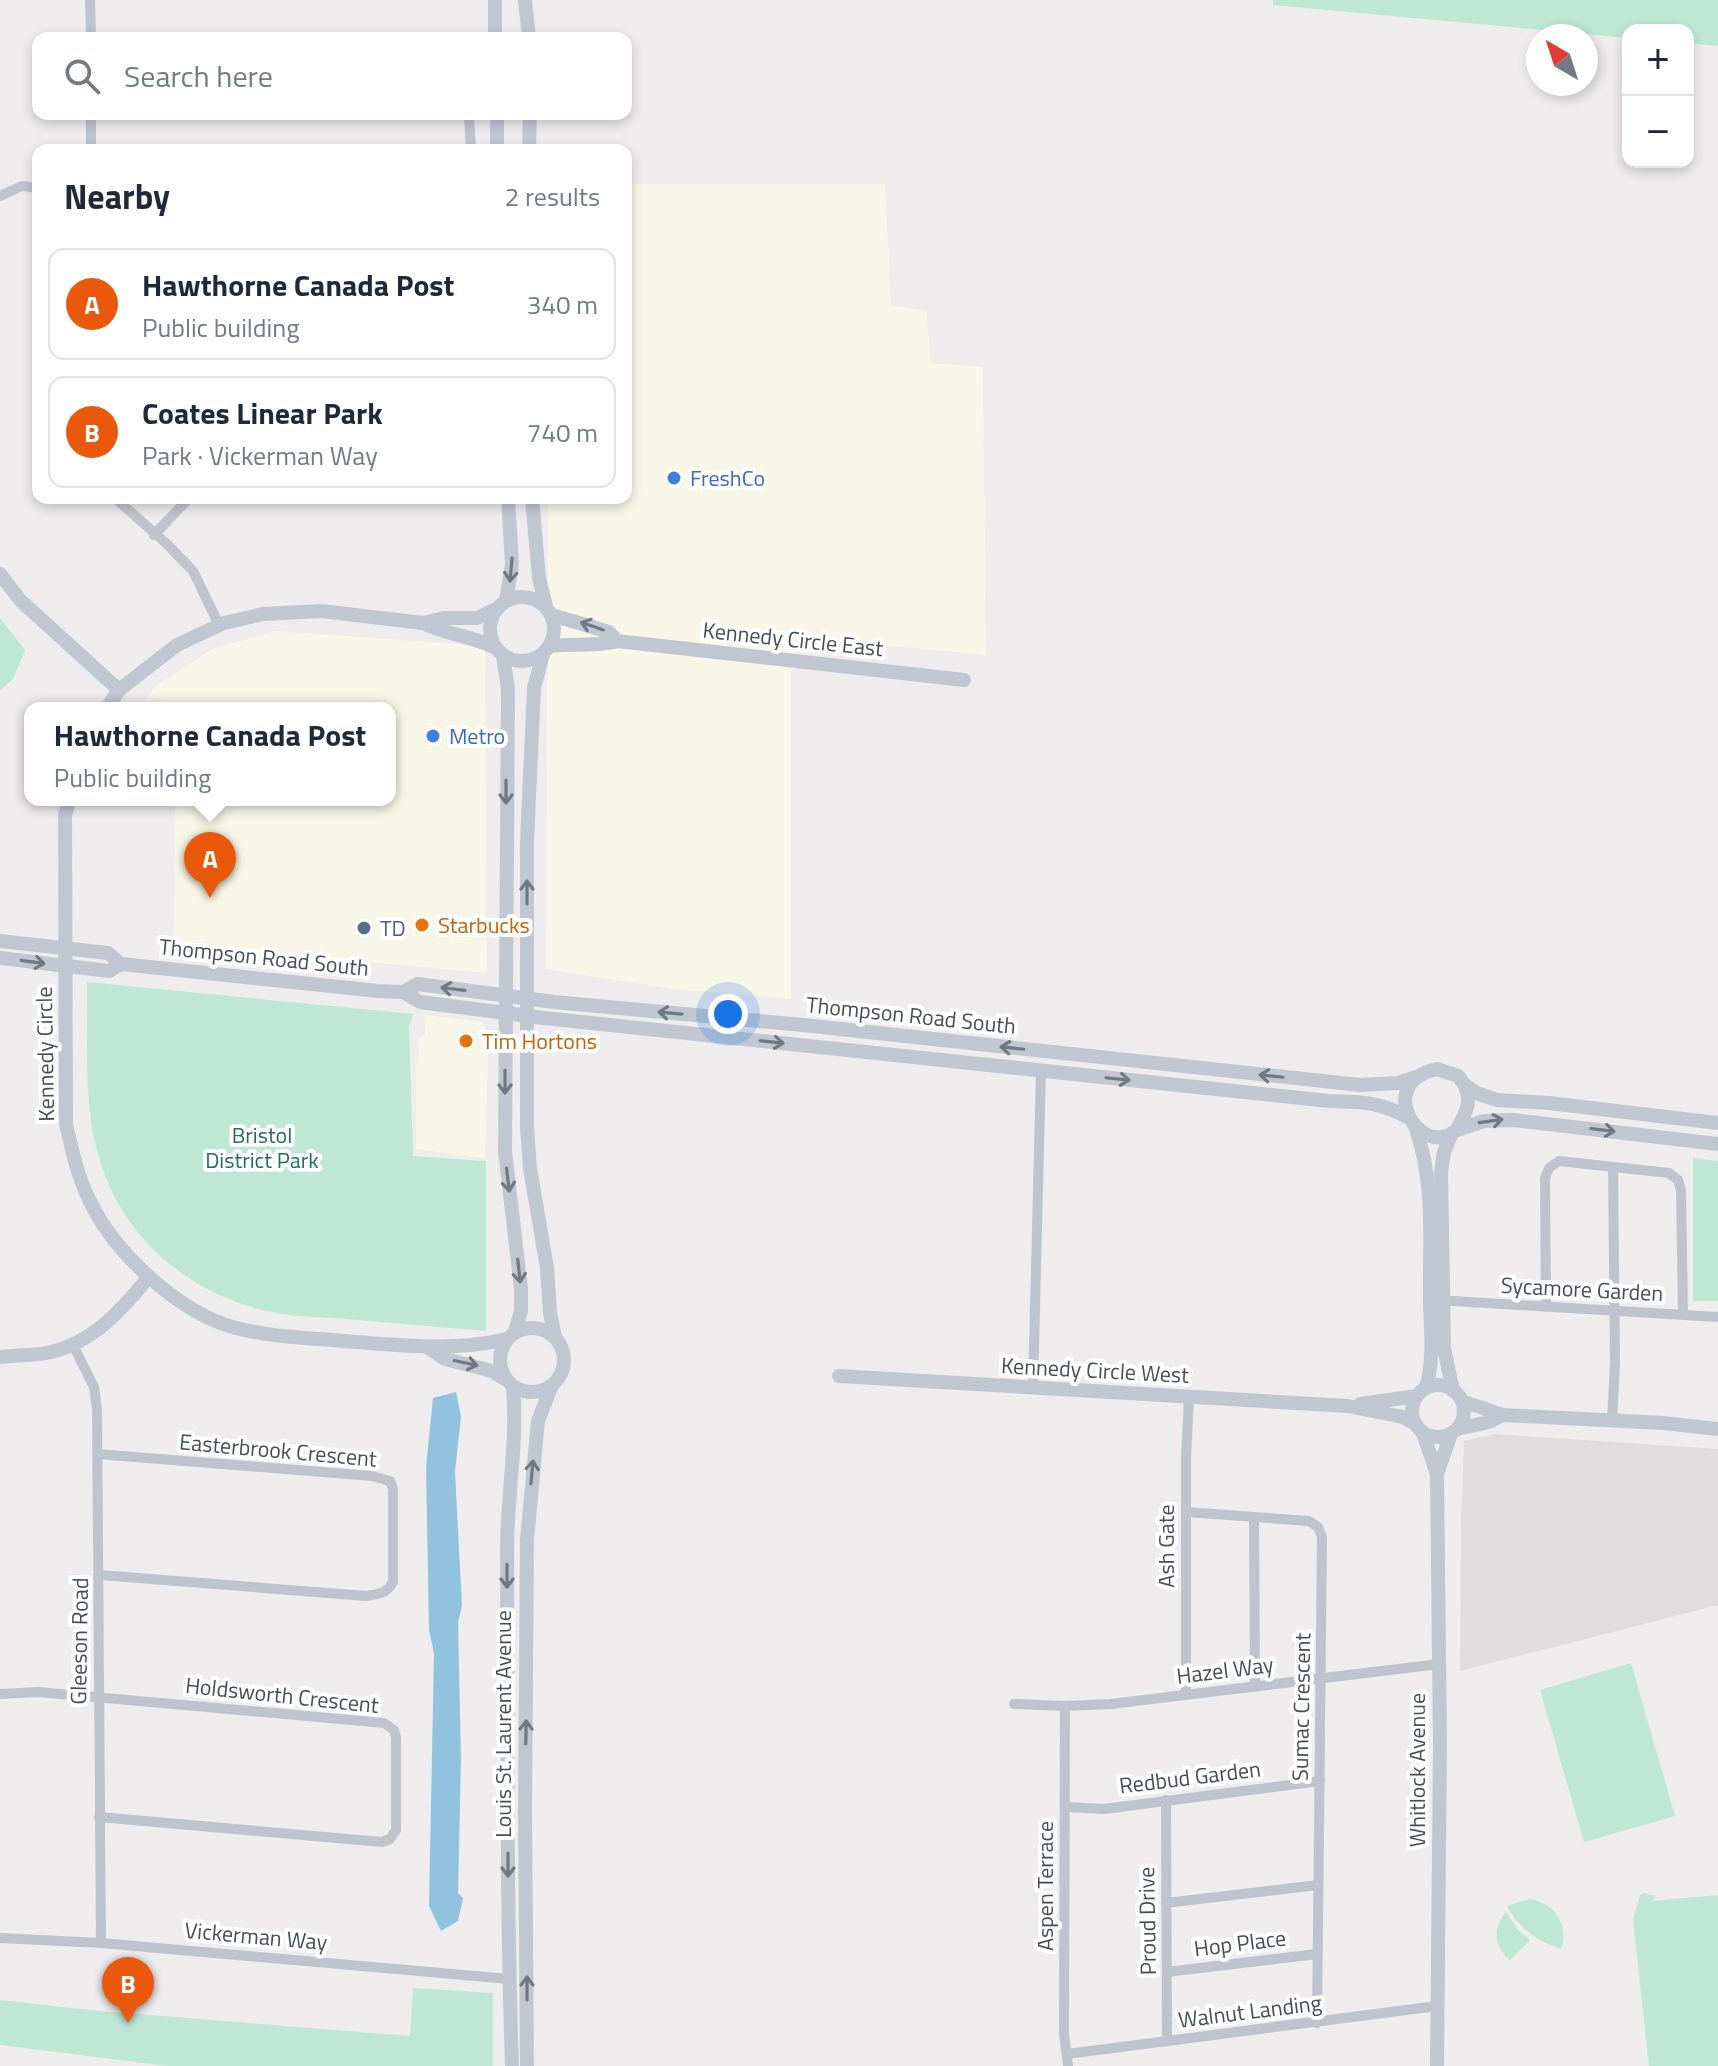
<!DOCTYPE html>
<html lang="en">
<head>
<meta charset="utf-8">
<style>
  body { margin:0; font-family:"Titillium Web",sans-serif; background:#f2f2f3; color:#1f2937 }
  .controls { position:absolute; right:24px; top:24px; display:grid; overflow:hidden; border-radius:16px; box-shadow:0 4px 12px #0003 }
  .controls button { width:72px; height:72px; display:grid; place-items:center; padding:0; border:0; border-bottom:2px solid #e0e1e3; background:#fff; color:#1f2937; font:40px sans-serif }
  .compass { position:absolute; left:1526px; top:24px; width:72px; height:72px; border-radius:50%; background:#fff; box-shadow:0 4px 12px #0003; rotate:321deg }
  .you { position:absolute; left:728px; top:1014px; width:28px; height:28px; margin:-20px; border:6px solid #fff; border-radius:50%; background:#1a73e8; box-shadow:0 0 0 12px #1a73e833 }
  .badge { display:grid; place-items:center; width:52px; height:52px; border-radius:50%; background:#ea580c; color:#fff; font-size:26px; font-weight:700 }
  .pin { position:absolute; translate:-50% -66px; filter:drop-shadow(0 2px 4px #0008) }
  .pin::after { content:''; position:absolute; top:42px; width:28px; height:24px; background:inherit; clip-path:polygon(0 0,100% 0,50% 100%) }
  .popup { position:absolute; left:24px; top:702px; width:372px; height:104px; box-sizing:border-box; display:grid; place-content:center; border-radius:16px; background:#fff; filter:drop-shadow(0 2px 6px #0005); font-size:26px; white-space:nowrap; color:#747a83 }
  .popup b { font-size:30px; color:#1f2937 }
  .popup::after { content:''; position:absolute; left:50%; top:100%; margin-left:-16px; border:16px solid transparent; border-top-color:#fff }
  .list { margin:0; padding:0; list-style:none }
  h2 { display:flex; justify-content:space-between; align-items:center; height:104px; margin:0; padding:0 32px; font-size:34px }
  h2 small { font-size:26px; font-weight:400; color:#747a83 }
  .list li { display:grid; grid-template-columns:52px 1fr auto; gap:24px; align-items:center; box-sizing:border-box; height:112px; margin:0 16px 16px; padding:0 16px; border:2px solid #e0e1e3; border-radius:16px }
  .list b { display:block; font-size:30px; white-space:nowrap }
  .list p { margin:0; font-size:26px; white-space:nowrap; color:#747a83 }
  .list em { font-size:26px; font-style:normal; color:#747a83 }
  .icon { flex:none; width:44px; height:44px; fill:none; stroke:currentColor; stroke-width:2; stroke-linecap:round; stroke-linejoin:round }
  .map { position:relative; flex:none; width:1718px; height:2066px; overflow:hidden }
  .search { position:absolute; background:#fff; box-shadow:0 4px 12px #0003; left:32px; top:32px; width:600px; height:88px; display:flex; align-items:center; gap:20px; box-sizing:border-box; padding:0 28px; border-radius:16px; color:#747a83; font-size:30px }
  .panel { position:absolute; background:#fff; box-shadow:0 4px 12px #0003; left:32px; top:144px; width:600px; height:360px; border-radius:16px }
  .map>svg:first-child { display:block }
</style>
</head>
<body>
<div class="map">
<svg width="1718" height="2066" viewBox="0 0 1718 2066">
  <rect width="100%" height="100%" fill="#eeecec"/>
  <g fill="#f8f6e6">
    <polygon points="626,184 885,184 891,305 927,311 930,363 983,367 986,655 802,637 791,673 791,999 672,989 546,969 548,498 626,498"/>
    <polygon points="275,631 485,646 487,973 174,944 175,806 90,800 390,800 390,708 138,708 157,685 212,649"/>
    <polygon points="424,1015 482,1022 489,1032 485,1158 416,1149 416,1065 419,1054 418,1037 425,1035"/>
  </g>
  <polygon fill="#dfdddd" points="1495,1434 1718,1449 1718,1605 1460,1671 1461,1520 1464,1441"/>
  <g fill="#bee8d5">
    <polygon points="1273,0 1718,0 1718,46 1688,43 1688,30 1628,30 1628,38 1273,5"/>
    <polygon points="0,618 25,650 13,679 0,690"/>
    <path d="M87,982L413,1014L409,1027L413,1156L486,1161V1331C443,1327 401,1324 358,1320C328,1317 296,1318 267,1311C191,1294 125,1240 101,1164C82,1107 88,1041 87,982Z"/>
    <polygon points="1693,1158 1718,1161 1718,1301 1693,1301"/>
    <polygon points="1631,1663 1675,1816 1584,1842 1540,1690"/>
    <polygon points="1644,1893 1655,1896 1653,1901 1718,1895 1718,2066 1649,2066 1633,1920 1640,1895"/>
    <path d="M1529,1899C1555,1903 1569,1924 1561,1949C1537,1941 1519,1929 1507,1906Z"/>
    <path d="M1506,1912L1518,1930L1530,1940L1510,1960C1494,1947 1492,1928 1506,1912Z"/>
    <polygon points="413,1988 493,1993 493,2066 167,2066 0,2045 0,2000 100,2011 410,2036"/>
  </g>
  <polygon fill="#91c3df" points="456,1392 461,1416 455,1472 462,1606 458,1622 461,1759 458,1893 463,1898 458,1921 441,1931 429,1906 434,1653 429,1630 426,1467 433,1398"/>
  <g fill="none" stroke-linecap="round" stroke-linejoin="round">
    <g stroke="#bfc4cc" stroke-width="10">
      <polyline points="90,0 91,38"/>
      <polyline points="91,114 91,150"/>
      <polyline points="469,114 471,150"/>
      <polyline points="0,196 22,186 38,188"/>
      <polyline points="115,498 167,544 193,571 219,625"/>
      <polyline points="445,498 457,498"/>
      <polyline points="154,535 189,498"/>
      <polyline points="1437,1300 1718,1317"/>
      <polyline points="1546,1307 1545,1178 1549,1168 1559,1161 1669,1173 1678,1180 1681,1190 1683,1315"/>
      <polyline points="73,1345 94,1387 97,1409 101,1943"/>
      <polyline points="1033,1388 1041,1070"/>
      <polyline points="1612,1421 1615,1363 1613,1167"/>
      <path d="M97,1454L372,1476L390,1481L393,1489V1582C386,1594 379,1594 366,1596L100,1575"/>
      <polyline points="1186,1512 1309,1521 1318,1527 1322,1537 1317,2023"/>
      <polyline points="1254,1517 1255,1687"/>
      <polyline points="0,1694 38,1692 384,1723 394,1730 396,1738 396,1830 390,1839 382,1842 99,1817"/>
      <polyline points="1186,1695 1186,1458 1189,1398"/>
      <polyline points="1014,1704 1065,1706 1111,1704 1439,1664"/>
      <polyline points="1065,1706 1064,2034 1068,2066"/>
      <polyline points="1166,1800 1167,2041"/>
      <polyline points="1066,1807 1104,1809 1320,1781"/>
      <polyline points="1166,1903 1318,1885"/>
      <polyline points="0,1938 101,1943 509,1979"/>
      <polyline points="1167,1972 1317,1954"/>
      <polyline points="1067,2054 1437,2006"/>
    </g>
    <g stroke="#c0c7d3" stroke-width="14">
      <polyline points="495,0 495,38"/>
      <polyline points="525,0 529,38"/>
      <polyline points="497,114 497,150"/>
      <polyline points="529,150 530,114"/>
      <polyline points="532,498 539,578 546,606"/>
      <polyline points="0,574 21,601 119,690"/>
      <circle cx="522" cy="629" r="32"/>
      <polyline points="506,601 512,564 508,498"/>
      <path d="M423,623C447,635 473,636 496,648"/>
      <polyline points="617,641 964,680"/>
      <path d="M550,646C572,643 597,647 617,641L609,632L552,615"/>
      <polyline points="543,654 534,688 527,842 527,1128 530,1168 547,1268 550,1313 555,1337"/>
      <polyline points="503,656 508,688 505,1151 521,1289 521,1311 515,1332"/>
      <polyline points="107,708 119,690 177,645 224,623 263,614 321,611 423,623 444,618 477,618 498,608"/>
      <path d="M69,800L65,816L66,1124C72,1150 77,1175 89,1199C113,1252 179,1313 236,1328C274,1338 316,1338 356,1342C406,1346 458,1351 507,1339"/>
      <polyline points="0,941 108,953 121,964 378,991 403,992 418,984 554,1002 803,1025 1360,1085 1398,1083 1416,1077"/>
      <polyline points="0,958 109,971 121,964"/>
      <path d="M403,992L420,1002L544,1018L1329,1101C1361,1102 1379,1101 1409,1118"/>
      <path d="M1437,1069L1458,1076C1469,1089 1471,1100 1464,1116C1461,1121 1458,1129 1454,1132C1420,1158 1373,1083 1437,1069Z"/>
      <polyline points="1465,1085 1476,1093 1497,1100 1549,1103 1718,1123"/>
      <path d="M1415,1126C1436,1186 1429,1241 1430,1303C1431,1333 1434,1359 1426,1388"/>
      <polyline points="1457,1130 1484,1121 1513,1120 1718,1144"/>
      <polyline points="1452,1133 1444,1152 1441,1172 1444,1348 1453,1391"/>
      <circle cx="532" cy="1360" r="32"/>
      <polyline points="427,1347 445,1359 492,1371 505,1379"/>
      <path d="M0,1357C16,1355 35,1356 51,1352C94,1342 122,1309 149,1277"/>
      <polyline points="839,1376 1348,1406 1403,1417 1416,1424"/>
      <circle cx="1438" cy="1411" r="26"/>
      <polyline points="1462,1401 1503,1415 1663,1423 1718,1429"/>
      <polyline points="1360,1404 1417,1396"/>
      <polyline points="1457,1429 1489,1422 1503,1415"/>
      <polyline points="1423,1433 1437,1474 1440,1744 1437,2066"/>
      <polyline points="1437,1474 1451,1434"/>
      <path d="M512,2066C506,1894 508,1722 507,1550C507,1495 518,1441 513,1387"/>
      <polyline points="527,2066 525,1810 527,1540 538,1421 552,1385"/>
    </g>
  </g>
  <defs><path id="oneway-shaft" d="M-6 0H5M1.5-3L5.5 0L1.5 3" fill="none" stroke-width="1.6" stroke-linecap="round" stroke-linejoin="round" transform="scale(2)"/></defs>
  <g stroke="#717882">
    <use href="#oneway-shaft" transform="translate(511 570) rotate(95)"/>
    <use href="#oneway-shaft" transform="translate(592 626) rotate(-161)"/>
    <use href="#oneway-shaft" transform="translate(506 792) rotate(90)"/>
    <use href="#oneway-shaft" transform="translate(527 892) rotate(-90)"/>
    <use href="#oneway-shaft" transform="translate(33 962) rotate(8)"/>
    <use href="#oneway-shaft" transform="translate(453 989) rotate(-173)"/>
    <use href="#oneway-shaft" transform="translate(670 1013) rotate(-175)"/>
    <use href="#oneway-shaft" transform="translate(772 1042) rotate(6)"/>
    <use href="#oneway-shaft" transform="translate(1012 1048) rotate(-174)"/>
    <use href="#oneway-shaft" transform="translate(1271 1076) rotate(-174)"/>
    <use href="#oneway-shaft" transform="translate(1118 1079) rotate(6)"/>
    <use href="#oneway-shaft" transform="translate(505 1082) rotate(90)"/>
    <use href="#oneway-shaft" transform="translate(1491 1121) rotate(-8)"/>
    <use href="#oneway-shaft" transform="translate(1603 1130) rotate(7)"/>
    <use href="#oneway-shaft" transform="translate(508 1180) rotate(83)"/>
    <use href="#oneway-shaft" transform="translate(519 1271) rotate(84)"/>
    <use href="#oneway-shaft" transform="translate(466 1363) rotate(12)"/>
    <use href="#oneway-shaft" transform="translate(532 1472) rotate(-85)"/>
    <use href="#oneway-shaft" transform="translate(507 1576) rotate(90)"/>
    <use href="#oneway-shaft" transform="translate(526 1732) rotate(-89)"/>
    <use href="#oneway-shaft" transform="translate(508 1865) rotate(90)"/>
    <use href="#oneway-shaft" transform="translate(527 1988) rotate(-90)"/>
  </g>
  <g fill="#3f7fe0" stroke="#fff" stroke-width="3">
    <circle cx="674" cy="478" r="8"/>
    <circle cx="433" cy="736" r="8"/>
  </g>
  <g fill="#e8710a" stroke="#fff" stroke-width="3">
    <circle cx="422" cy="925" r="8"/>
    <circle cx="466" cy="1041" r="8"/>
  </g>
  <circle fill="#5c6f8a" stroke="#fff" stroke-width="3" cx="364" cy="928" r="8"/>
  <g text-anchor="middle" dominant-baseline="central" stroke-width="8" stroke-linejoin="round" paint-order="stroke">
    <g font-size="22" fill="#366cbe" stroke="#fff" text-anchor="start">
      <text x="690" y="478">FreshCo</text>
      <text x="449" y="736">Metro</text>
    </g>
    <g font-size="22" fill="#474d57" stroke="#fff">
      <text transform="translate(793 639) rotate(6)">Kennedy Circle East</text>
      <text transform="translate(264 957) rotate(6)">Thompson Road South</text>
      <text transform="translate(911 1015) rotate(6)">Thompson Road South</text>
      <text transform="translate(45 1054) rotate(-91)">Kennedy Circle</text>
      <text transform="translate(1582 1289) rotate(3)">Sycamore Garden</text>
      <text transform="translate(1095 1370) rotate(3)">Kennedy Circle West</text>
      <text transform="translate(278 1450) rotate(5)">Easterbrook Crescent</text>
      <text transform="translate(1166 1546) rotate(-90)">Ash Gate</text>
      <text transform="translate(79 1641) rotate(-89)">Gleeson Road</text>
      <text transform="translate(1225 1670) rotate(-7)">Hazel Way</text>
      <text transform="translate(282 1695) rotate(6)">Holdsworth Crescent</text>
      <text transform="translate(1301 1707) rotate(-89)">Sumac Crescent</text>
      <text transform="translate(503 1724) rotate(-90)">Louis St. Laurent Avenue</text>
      <text transform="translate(1417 1770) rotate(-90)">Whitlock Avenue</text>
      <text transform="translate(1190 1777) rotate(-7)">Redbud Garden</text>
      <text transform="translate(1045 1886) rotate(-90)">Aspen Terrace</text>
      <text transform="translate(1147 1921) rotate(-91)">Proud Drive</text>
      <text transform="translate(256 1936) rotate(5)">Vickerman Way</text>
      <text transform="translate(1240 1943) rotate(-7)">Hop Place</text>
      <text transform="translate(1250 2011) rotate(-7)">Walnut Landing</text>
    </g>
    <g font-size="22" fill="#c56008" stroke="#fff" text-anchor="start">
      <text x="438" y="925">Starbucks</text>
      <text x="482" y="1041">Tim Hortons</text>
    </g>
    <g font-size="22" fill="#4e5e75" stroke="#fff" text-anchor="start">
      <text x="380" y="928">TD</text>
    </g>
    <g font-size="22" fill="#216e53" stroke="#fff">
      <text x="262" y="1135">Bristol<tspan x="262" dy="25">District Park</tspan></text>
    </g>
  </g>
</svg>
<div class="controls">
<button>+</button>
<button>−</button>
</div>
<svg class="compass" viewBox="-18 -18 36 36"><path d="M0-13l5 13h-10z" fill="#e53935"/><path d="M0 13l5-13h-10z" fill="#747a83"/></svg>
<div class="you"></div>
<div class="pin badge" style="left:210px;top:898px">A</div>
<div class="popup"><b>Hawthorne Canada Post</b>Public building</div>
<div class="pin badge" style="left:128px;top:2023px">B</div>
<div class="search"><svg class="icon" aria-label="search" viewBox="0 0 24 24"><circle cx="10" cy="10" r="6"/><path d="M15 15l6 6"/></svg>Search here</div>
<section class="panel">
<h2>Nearby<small>2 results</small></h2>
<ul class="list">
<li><span class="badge">A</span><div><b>Hawthorne Canada Post</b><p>Public building</p></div><em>340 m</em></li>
<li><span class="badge">B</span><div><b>Coates Linear Park</b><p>Park · Vickerman Way</p></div><em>740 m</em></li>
</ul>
</section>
</div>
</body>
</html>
